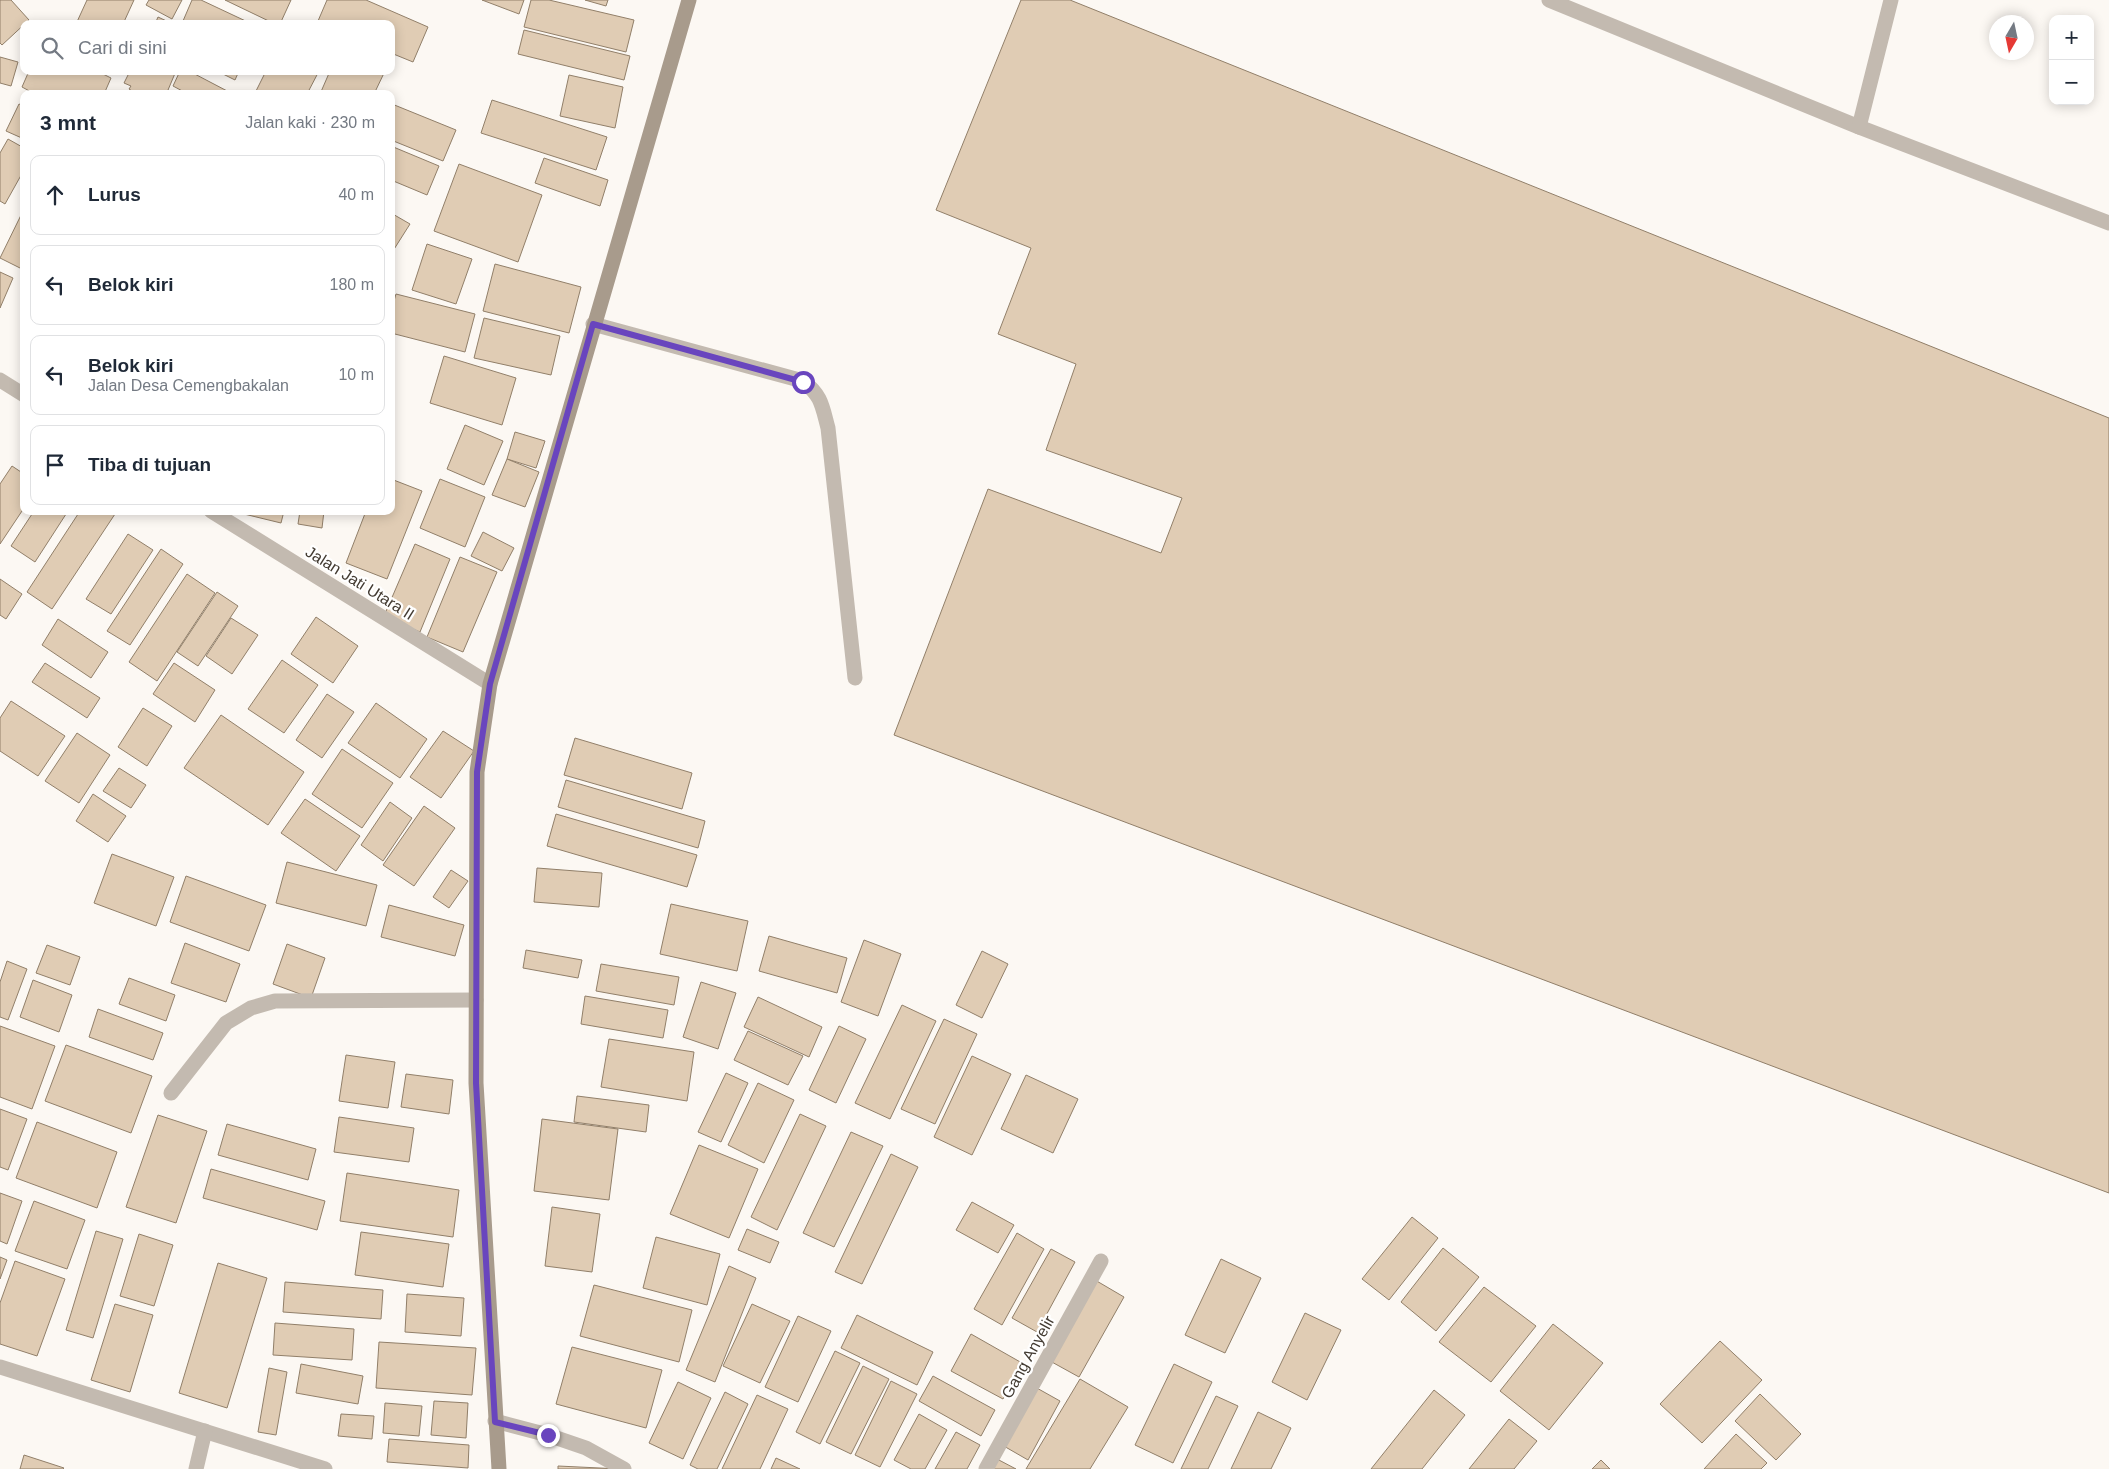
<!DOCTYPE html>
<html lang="id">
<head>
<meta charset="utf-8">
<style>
  body { margin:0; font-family:Helvetica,sans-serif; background:#f2f2f3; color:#1f2937 }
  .controls { position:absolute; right:15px; top:15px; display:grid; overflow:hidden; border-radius:10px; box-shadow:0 2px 12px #0003 }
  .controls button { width:45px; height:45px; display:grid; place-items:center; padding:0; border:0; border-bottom:1px solid #e0e1e3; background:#fff; color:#1f2937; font:25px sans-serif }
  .compass { position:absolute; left:1989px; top:15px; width:45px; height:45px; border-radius:50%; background:#fff; box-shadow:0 2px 12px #0003; rotate:189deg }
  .stop { position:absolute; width:15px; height:15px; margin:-11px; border:4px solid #6945be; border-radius:50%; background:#fff }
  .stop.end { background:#6945be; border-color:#fff; box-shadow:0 1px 5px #0008 }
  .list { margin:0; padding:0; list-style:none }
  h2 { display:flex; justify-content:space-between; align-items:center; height:65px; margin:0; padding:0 20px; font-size:21px }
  h2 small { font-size:16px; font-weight:400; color:#747a83 }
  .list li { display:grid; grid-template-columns:32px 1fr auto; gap:15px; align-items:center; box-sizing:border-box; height:80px; margin:0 10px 10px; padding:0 10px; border:1px solid #e0e1e3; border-radius:10px }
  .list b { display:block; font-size:19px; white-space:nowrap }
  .list p { margin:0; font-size:16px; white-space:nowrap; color:#747a83 }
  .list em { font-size:16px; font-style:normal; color:#747a83 }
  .icon { flex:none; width:28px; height:28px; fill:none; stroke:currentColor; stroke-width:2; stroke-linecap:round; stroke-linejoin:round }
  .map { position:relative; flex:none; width:2109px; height:1469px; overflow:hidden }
  .search { position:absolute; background:#fff; box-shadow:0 2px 12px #0003; left:20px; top:20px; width:375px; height:55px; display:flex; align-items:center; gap:12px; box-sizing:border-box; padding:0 18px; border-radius:10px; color:#747a83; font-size:19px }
  .panel { position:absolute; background:#fff; box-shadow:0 2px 12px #0003; left:20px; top:90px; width:375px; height:425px; border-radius:10px }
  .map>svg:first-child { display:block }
</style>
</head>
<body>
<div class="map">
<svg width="2109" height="1469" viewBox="0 0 2109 1469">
  <rect width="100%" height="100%" fill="#fcf8f3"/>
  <g fill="#e0ccb4" stroke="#917f69">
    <polygon points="0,0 11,0 29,20 2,45 0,43"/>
    <polygon points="87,0 134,0 123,24 76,24"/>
    <polygon points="149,0 182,0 172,19 146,5"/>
    <polygon points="192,0 201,0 252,24 189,24 183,21"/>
    <polygon points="225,0 291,0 280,24 275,24"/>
    <polygon points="327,0 366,0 428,27 413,62 391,53 391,24 325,24 318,21"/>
    <polygon points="482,0 524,0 519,14"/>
    <polygon points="531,0 549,0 634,20 626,52 524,27"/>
    <polygon points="585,0 608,0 606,6"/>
    <polygon points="1021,0 1070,0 2109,418 2109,1193 894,735 988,489 1161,553 1182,498 1046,450 1076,364 998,334 1031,248 936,210"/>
    <polygon points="158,17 173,24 155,24"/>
    <polygon points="524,30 630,56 624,80 518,54"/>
    <polygon points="0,57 18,62 11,86 0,83"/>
    <polygon points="29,71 97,71 111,78 104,94 35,94 22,87"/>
    <polygon points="130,71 176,71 168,90 175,94 137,94 129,89 131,86 124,83"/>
    <polygon points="180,71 189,71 231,93 188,94 173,86"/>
    <polygon points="217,71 239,71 235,80"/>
    <polygon points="266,71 319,71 307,94 262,94 256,91"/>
    <polygon points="330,71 385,71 374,94 320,94"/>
    <polygon points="569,75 623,87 615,128 560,116"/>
    <polygon points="492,100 607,137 596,170 481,133"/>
    <polygon points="19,104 24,106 24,139 6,131"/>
    <polygon points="392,104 456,130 443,161 391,140"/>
    <polygon points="8,139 24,148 24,170 5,204 0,201 0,153"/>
    <polygon points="391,146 439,166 427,195 391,180"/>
    <polygon points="544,158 608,180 600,206 535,183"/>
    <polygon points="459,164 542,195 518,262 434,231"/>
    <polygon points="24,209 24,270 0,258"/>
    <polygon points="391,213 410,224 391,254"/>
    <polygon points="427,244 472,259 456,304 412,290"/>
    <polygon points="495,264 581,287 569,333 483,311"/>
    <polygon points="0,272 13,278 0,308"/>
    <polygon points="396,294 475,314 465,352 391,333 391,311"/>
    <polygon points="484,318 560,336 551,375 474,358"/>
    <polygon points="444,356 516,378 502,425 430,403"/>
    <polygon points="465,425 503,441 484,485 447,469"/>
    <polygon points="515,432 545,441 536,468 507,459"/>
    <polygon points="507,459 539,472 525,507 492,495"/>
    <polygon points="12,466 24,474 24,508 0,544 0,484"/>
    <polygon points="391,479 422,491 387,579 346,563 366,511 391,511"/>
    <polygon points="440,479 485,497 465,547 420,528"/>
    <polygon points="34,511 68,511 35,562 11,546"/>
    <polygon points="80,511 110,511 115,514 52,609 27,592"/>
    <polygon points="245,511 284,511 281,523 244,514"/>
    <polygon points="300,511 324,511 322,528 298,524"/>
    <polygon points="483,532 514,548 502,571 471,556"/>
    <polygon points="128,534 153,550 111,614 86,599"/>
    <polygon points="415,544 450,559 420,632 384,616"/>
    <polygon points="161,549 183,564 130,645 107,631"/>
    <polygon points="460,557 497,572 463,652 427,637"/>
    <polygon points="187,574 215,593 157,681 129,662"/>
    <polygon points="0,579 22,594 6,619 0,615"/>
    <polygon points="217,592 238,606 198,666 177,652"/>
    <polygon points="316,617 358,646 333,683 291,654"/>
    <polygon points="231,618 258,635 232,674 206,656"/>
    <polygon points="58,619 108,652 91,678 42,645"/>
    <polygon points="282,660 318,685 284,733 248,709"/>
    <polygon points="45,663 100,698 87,718 32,682"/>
    <polygon points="174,663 215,690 195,722 153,694"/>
    <polygon points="327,694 354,712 322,758 296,740"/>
    <polygon points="11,701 65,736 38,776 0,751 0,718"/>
    <polygon points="376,703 427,739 400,778 348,743"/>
    <polygon points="143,708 172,726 147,766 118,747"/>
    <polygon points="221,715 304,772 268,825 184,768"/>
    <polygon points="443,731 474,751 441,798 410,777"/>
    <polygon points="77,733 110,755 79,803 45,781"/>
    <polygon points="575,738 692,773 682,809 564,775"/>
    <polygon points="342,749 393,783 362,828 312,794"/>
    <polygon points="119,768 146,785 131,808 103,791"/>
    <polygon points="566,780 705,821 698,848 558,807"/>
    <polygon points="93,794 126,816 108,842 76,821"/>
    <polygon points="305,799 360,836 336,871 281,833"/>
    <polygon points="390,802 412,818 383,861 361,845"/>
    <polygon points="424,806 455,828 414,886 383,865"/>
    <polygon points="556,814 697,855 687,887 547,846"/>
    <polygon points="112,854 174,877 156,926 94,903"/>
    <polygon points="287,862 377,885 366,926 276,903"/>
    <polygon points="537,868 602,873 599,907 534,902"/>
    <polygon points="451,870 468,881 449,908 433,897"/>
    <polygon points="186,876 266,905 249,951 170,922"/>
    <polygon points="671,904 748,921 737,971 660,954"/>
    <polygon points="389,905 464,925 455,956 381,937"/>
    <polygon points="769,936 847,958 837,993 759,971"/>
    <polygon points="864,940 901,954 878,1016 841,1002"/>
    <polygon points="185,943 240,964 226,1002 171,983"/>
    <polygon points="287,944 325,958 311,998 273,984"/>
    <polygon points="47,945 80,957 70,985 36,973"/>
    <polygon points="526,950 582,960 578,978 523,968"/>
    <polygon points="982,951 1008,964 982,1018 956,1005"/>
    <polygon points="7,961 27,969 8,1020 0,1017 0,982"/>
    <polygon points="601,964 679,977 674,1005 596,991"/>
    <polygon points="129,978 175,995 166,1021 119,1004"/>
    <polygon points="33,980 72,995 59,1032 20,1017"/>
    <polygon points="701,982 736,993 718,1049 683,1037"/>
    <polygon points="585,996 668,1010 663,1038 581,1024"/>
    <polygon points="758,997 822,1027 809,1057 744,1027"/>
    <polygon points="902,1005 936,1021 890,1119 855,1103"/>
    <polygon points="98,1009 163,1033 153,1060 89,1037"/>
    <polygon points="944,1019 977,1034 935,1124 901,1109"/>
    <polygon points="0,1026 55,1046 32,1109 0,1097"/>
    <polygon points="839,1026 866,1039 836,1103 809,1090"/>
    <polygon points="748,1031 803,1056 788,1085 734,1060"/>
    <polygon points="609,1039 694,1052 687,1101 601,1087"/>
    <polygon points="66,1045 152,1076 131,1133 45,1101"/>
    <polygon points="346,1055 395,1062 388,1108 339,1101"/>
    <polygon points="972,1056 1011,1074 972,1155 934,1137"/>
    <polygon points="726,1073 748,1083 721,1142 698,1132"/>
    <polygon points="406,1074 453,1080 449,1114 401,1107"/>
    <polygon points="1026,1075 1078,1099 1053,1153 1001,1129"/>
    <polygon points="758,1083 794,1100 764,1163 728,1145"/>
    <polygon points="577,1096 649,1105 646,1132 574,1122"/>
    <polygon points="0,1109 27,1119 8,1170 0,1167"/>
    <polygon points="800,1114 826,1126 777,1230 751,1217"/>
    <polygon points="158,1115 207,1131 176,1223 126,1207"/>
    <polygon points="339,1117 414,1128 409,1162 334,1152"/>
    <polygon points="542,1119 618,1129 609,1200 534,1191"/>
    <polygon points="37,1122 117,1152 97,1208 16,1178"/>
    <polygon points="227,1124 316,1149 308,1180 218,1155"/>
    <polygon points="851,1132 883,1146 834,1247 803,1233"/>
    <polygon points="699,1145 758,1169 729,1238 670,1214"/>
    <polygon points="891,1154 918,1167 862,1284 835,1272"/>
    <polygon points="211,1169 325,1201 317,1230 203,1198"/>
    <polygon points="347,1173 459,1190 453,1237 340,1221"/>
    <polygon points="0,1193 22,1201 7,1244 0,1241"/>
    <polygon points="34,1201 85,1220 67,1269 15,1251"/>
    <polygon points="972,1202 1014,1225 998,1253 956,1230"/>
    <polygon points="552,1207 600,1214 592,1272 545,1266"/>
    <polygon points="1412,1217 1438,1238 1389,1300 1362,1279"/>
    <polygon points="747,1229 779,1242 770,1263 738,1250"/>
    <polygon points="96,1231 123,1239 93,1338 66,1330"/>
    <polygon points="361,1232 449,1244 443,1287 355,1275"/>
    <polygon points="1017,1233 1044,1249 1002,1325 974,1309"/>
    <polygon points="139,1234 173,1245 154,1306 120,1296"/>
    <polygon points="656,1237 720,1254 707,1305 643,1288"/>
    <polygon points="1443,1248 1479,1277 1436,1331 1401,1302"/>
    <polygon points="1051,1249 1075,1262 1037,1332 1012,1318"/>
    <polygon points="0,1257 7,1260 0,1279"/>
    <polygon points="1221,1259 1261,1278 1225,1353 1185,1335"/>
    <polygon points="15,1261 65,1279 37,1356 0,1344 0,1303"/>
    <polygon points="218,1263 267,1278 227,1408 179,1393"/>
    <polygon points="729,1266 756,1278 715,1382 686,1370"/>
    <polygon points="1095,1280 1124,1297 1079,1377 1050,1361"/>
    <polygon points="285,1282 383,1290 381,1319 283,1312"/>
    <polygon points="594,1285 692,1310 679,1362 580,1336"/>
    <polygon points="1484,1287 1536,1326 1491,1382 1439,1342"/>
    <polygon points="407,1294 464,1298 461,1336 405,1332"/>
    <polygon points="115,1304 153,1315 130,1392 91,1380"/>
    <polygon points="752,1304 790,1321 760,1383 723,1366"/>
    <polygon points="1305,1313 1341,1330 1307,1400 1272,1382"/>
    <polygon points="857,1315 933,1352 917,1385 841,1348"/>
    <polygon points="798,1316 831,1331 798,1402 765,1387"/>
    <polygon points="275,1323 354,1329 352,1360 273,1355"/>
    <polygon points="1553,1324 1603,1363 1549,1430 1500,1391"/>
    <polygon points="971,1334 1022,1363 1003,1399 951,1371"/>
    <polygon points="1720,1341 1762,1380 1702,1443 1660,1404"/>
    <polygon points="379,1342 476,1348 472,1395 376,1388"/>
    <polygon points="572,1347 662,1370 646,1428 556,1404"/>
    <polygon points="835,1351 860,1363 820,1444 796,1432"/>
    <polygon points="301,1364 363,1376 358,1404 296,1393"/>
    <polygon points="1174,1364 1212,1382 1173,1463 1135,1445"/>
    <polygon points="863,1366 889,1379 851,1454 826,1442"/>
    <polygon points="269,1368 287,1372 276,1435 258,1432"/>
    <polygon points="933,1376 995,1410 981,1436 919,1401"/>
    <polygon points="1080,1379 1128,1407 1090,1469 1026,1469"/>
    <polygon points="891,1381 917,1394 880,1467 855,1455"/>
    <polygon points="678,1382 711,1398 683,1459 649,1443"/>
    <polygon points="1035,1387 1060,1401 1028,1460 1002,1445"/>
    <polygon points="1434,1390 1465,1415 1422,1469 1371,1469"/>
    <polygon points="725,1392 748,1404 717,1469 698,1469 690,1465"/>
    <polygon points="1760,1394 1801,1434 1776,1460 1735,1421"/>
    <polygon points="757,1395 788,1409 760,1469 722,1469"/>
    <polygon points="1216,1396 1238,1406 1208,1469 1181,1469"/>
    <polygon points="434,1401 468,1403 466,1438 431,1435"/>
    <polygon points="385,1403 422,1406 419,1436 383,1433"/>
    <polygon points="1258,1412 1291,1428 1271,1469 1231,1469"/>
    <polygon points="341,1414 374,1416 372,1439 338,1436"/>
    <polygon points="919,1414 947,1430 925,1469 911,1469 894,1460"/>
    <polygon points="1509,1419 1537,1441 1514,1469 1469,1469"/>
    <polygon points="956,1432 980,1445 967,1469 935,1469"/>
    <polygon points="1736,1434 1767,1463 1761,1469 1704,1469"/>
    <polygon points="389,1439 469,1445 468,1468 387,1462"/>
    <polygon points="24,1455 64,1468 63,1469 20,1469"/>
    <polygon points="776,1458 800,1469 771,1469"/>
    <polygon points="997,1459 1016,1469 992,1469"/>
    <polygon points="1601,1460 1610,1469 1592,1469"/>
    <polygon points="558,1466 621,1469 558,1469"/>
  </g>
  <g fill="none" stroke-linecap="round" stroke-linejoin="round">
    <g stroke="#c3bab0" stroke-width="15">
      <polyline points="1549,0 1859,127 2109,223"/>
      <polyline points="1859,127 1891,0"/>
      <path d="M593,324L803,381C822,396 822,406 828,428L855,678"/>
    </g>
    <g stroke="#c3bab0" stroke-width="15">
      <polyline points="0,380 24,395"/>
      <polyline points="211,511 490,684"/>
      <polyline points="171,1093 226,1023 251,1008 275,1001 476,1000"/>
      <polyline points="0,1367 325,1469"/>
      <polyline points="196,1469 205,1431"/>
      <polyline points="986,1469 1101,1261"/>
    </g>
    <polyline stroke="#c3bab0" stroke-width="15" points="495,1421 548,1435 586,1448 624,1469"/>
    <polyline stroke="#a89b8c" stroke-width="15" points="499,1469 476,1083 477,772 490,684 689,0"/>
  </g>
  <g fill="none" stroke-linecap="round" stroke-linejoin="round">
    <polyline stroke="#6945be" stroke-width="6" points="548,1435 495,1422 476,1083 477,772 490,684 593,324 803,382"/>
  </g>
  <g text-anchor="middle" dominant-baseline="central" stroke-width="4.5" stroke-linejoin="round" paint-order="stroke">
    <g font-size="16" fill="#433b32" stroke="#fff">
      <text transform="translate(360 583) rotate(32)">Jalan Jati Utara II</text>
      <text transform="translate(1028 1357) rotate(-61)">Gang Anyelir</text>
    </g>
  </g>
</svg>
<div class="controls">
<button>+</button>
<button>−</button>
</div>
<svg class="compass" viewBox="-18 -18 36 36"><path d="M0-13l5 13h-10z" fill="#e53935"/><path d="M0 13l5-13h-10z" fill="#747a83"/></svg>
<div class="stop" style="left:803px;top:382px"></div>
<div class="stop end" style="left:548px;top:1435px"></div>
<div class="search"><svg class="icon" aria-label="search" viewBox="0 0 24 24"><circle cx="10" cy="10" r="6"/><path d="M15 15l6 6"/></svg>Cari di sini</div>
<section class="panel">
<h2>3 mnt<small>Jalan kaki · 230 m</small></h2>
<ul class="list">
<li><svg class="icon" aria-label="ahead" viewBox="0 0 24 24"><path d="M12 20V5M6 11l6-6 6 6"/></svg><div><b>Lurus</b></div><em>40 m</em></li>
<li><svg class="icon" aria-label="left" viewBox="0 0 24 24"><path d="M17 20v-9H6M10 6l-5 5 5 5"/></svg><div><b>Belok kiri</b></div><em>180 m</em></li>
<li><svg class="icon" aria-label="left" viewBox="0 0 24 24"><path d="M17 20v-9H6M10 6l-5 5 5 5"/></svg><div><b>Belok kiri</b><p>Jalan Desa Cemengbakalan</p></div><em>10 m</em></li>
<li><svg class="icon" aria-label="arrive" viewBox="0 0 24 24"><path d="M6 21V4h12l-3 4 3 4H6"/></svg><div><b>Tiba di tujuan</b></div></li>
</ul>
</section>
</div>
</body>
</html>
